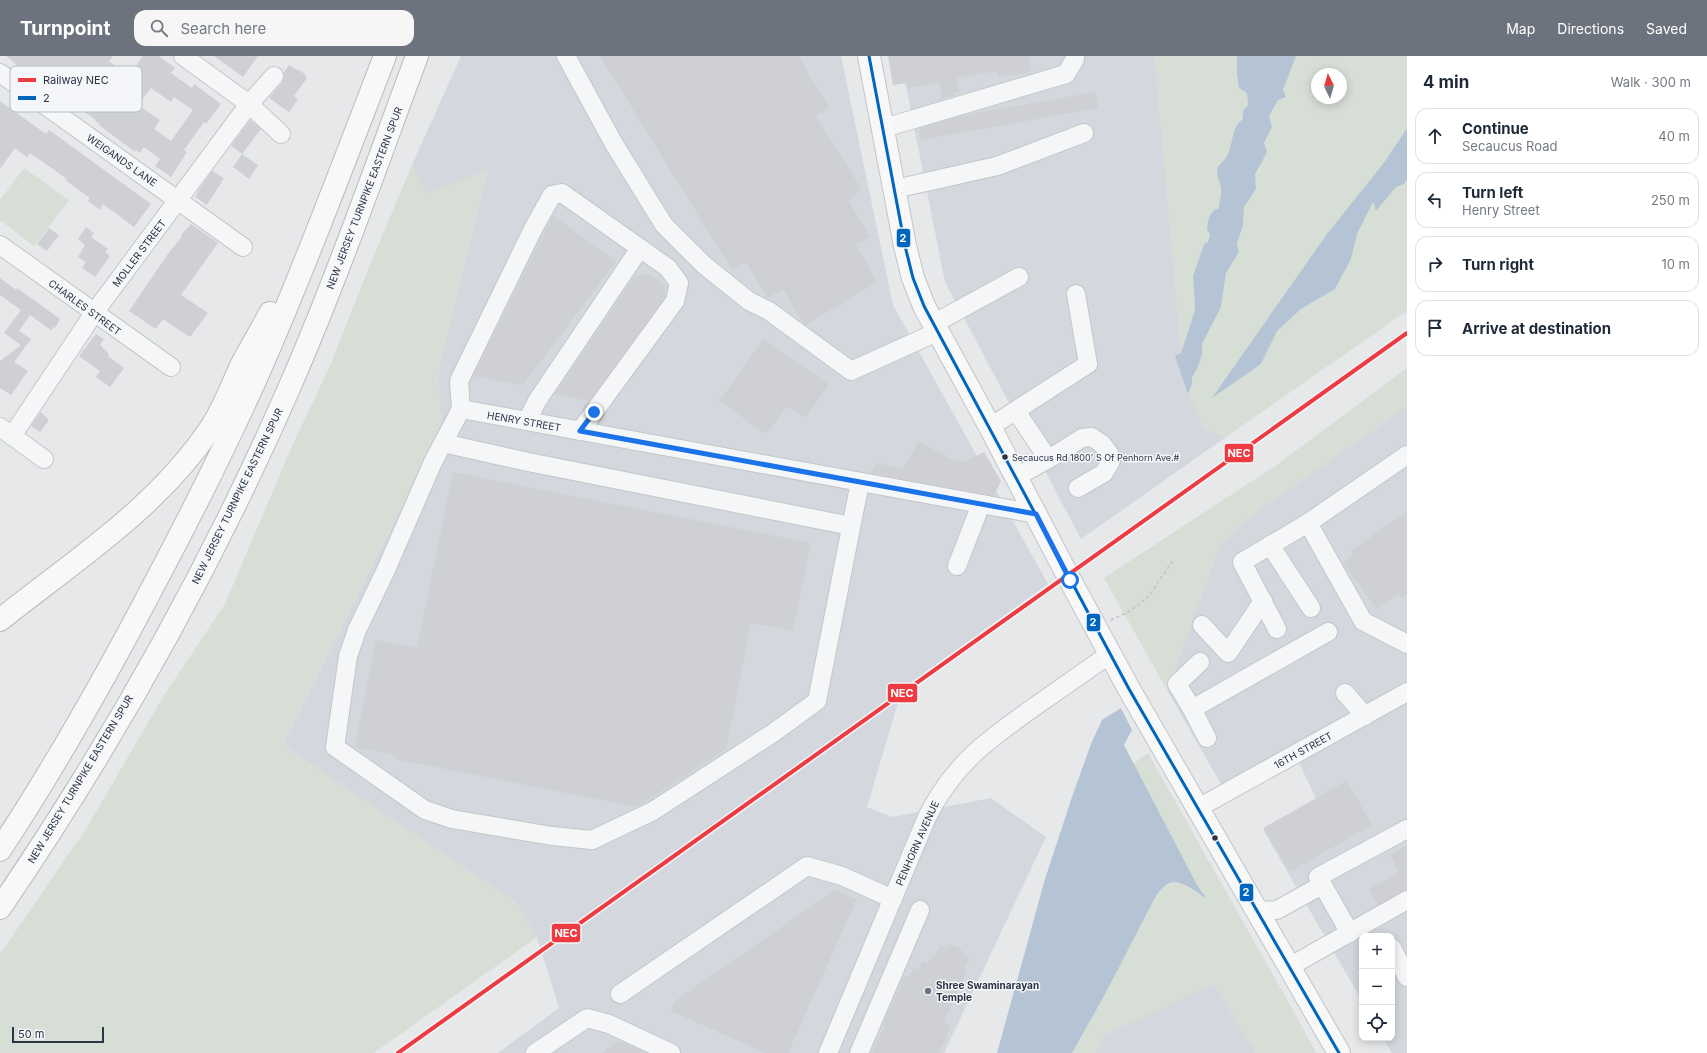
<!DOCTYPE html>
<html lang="en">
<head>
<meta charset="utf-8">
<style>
  body { margin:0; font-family:Inter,sans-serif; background:#f6f6f7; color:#1f2937 }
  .controls { position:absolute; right:12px; bottom:12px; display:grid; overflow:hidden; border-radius:8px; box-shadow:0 2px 10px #0003 }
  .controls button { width:36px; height:36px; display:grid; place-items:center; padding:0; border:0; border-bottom:1px solid #e0e1e3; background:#fff; color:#1f2937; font:20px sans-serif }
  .compass { position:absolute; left:1311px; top:12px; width:36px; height:36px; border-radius:50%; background:#fff; box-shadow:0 2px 10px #0003; rotate:355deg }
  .scale { position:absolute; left:12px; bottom:10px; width:92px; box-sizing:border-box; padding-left:4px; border:2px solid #2b3445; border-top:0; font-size:11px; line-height:14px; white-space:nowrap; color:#2b3445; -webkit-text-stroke:3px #f4f6f9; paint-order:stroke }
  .stop { position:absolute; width:12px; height:12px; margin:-9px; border:3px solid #1a73e8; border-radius:50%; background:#fff }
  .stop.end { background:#1a73e8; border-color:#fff; box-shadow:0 1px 4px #0008 }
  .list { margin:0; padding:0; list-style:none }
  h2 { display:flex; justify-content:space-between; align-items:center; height:52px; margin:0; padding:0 16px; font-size:17px }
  h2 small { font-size:13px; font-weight:400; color:#747a83 }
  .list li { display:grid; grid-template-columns:26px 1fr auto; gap:12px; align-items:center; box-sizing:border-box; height:56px; margin:0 8px 8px; padding:0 8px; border:1px solid #e0e1e3; border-radius:12px }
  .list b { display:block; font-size:15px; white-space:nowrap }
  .list p { margin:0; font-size:13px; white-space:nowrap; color:#747a83 }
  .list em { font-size:13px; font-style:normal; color:#747a83 }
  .icon { flex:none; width:22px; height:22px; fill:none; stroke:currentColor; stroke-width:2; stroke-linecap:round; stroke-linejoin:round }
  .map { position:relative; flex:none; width:1407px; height:997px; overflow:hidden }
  header { display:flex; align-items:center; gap:24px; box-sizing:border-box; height:56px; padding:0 20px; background:#6c737f; color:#fff }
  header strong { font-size:19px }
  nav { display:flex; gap:22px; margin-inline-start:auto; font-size:14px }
  .search { width:280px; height:36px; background:#f6f6f7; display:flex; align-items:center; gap:10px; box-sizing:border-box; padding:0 14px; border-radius:12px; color:#747a83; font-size:15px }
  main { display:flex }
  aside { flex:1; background:#fff }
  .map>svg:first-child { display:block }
</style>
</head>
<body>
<header>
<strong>Turnpoint</strong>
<div class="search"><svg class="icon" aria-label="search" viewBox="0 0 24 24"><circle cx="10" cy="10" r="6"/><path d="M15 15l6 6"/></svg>Search here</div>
<nav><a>Map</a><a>Directions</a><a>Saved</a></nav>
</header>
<main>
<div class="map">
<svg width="1407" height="997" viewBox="0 0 1407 997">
  <rect width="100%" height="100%" fill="#e6e8ea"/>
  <g fill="#d4d7dd">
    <polygon points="461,0 841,0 893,249 1048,528 902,633 867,751 892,761 991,742 1046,781 944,997 498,997 559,952 537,881 516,847 283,689 441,372 438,318 487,115 426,138 412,109"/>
    <polygon points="900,0 1155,0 1182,305 1204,373 1226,381 1081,483 945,226"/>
    <polygon points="1407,350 1407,997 1392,997 1383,982 1392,982 1392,880 1362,880 1362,945 1264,775 1317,744 1297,703 1230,744 1167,634 1220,488 1251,460"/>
    <polygon points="1214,927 1256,997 1095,997 1104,979"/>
  </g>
  <g fill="#d6ded6" fill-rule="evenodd">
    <path d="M1155,0H1237V19L1239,32L1247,37L1248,49C1240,58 1244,62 1235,71V78L1227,101L1219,109L1217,116L1220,124L1222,135L1219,152L1208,166L1207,174L1210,178L1208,186L1204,188L1193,220L1195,254L1181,297Z"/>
    <path d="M1296,0H1407V72L1383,108L1213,341L1261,308L1277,275L1301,253L1335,233L1351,203L1357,178L1373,145L1376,155L1396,131L1404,128L1407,124V255L1226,381L1204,373L1200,361L1188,338L1192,328V322L1198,311L1202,298V288L1221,251L1226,217L1239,196L1237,187L1243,170L1244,151L1256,133L1255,119L1259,114L1264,87L1272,71L1269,60L1278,44ZM1317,18H1341V42H1317Z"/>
    <polygon points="412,109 426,138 487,114 438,318 441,372 283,689 516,847 537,881 374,997 0,997 0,898 86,773 163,641 225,548 292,390 330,310 367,216"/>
    <polygon points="24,112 69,144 34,190 0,164 0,144"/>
    <polygon points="1407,312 1407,350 1251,460 1220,488 1167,634 1104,522 1275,410"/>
    <path d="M1148,697L1299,965L1316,997H1256L1214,928L1104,979L1095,997H1072L1104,940L1156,840C1176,814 1184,833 1206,842L1197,829L1133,708Z"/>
  </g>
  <g fill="#b4c4d5">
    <path d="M1237,0H1296L1283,34L1286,41L1278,44L1269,60L1272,71L1264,87L1267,96L1255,119L1256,133L1244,151L1243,170L1237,187L1239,196L1226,217L1221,251L1202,288V298L1198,311L1192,322V328L1188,338L1175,300L1181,297L1195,254L1193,220L1204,188L1208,186L1210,178L1207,174C1208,164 1209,155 1219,152C1219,145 1222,139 1221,133C1221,127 1217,121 1217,115C1217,108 1224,106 1227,100C1233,90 1232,69 1242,64L1243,55L1248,49L1247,37L1239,32L1237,19Z"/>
    <polygon points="1407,72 1407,124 1404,128 1396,131 1376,155 1373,146 1357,178 1351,203 1335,233 1301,253 1277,275 1261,308 1212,342 1327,178 1383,108"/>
    <path d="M1121,652L1132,674L1124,689L1197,829L1207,843C1198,838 1181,823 1170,827C1164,829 1160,835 1156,840L1104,940L1072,997H997L1045,823L1073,738L1091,688L1102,664Z"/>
  </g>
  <g fill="#ced0d3" fill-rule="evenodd">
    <path d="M6,0H113L109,5L129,20L143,0H159L175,12L171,17L192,32L194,28L221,48L206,68L204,66L184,94L187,96L171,121L155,110L160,103L144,91L140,97L136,94L135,96L99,69L100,68L95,65L96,64L66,43L77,29L54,13L43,28L39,27ZM151,32L171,46L174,41L193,54L171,85L154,73L160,64L138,49Z"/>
    <polygon points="214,0 258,0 243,21"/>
    <polygon points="600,0 798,0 829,51 816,60 862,134 848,144 870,181 856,189 877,226 806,269 803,267 783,233 768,242 746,206 732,214"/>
    <polygon points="888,0 1028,0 1031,16 999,21 997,15 957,22 959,36 954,36 954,40 942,42 939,26 908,32 907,27 893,29"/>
    <polygon points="289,9 297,14 298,13 306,19 305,20 307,22 294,40 298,43 289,56 269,42 282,27 284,22 284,16"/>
    <polygon points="1095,36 1098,52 921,84 919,73 960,60"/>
    <polygon points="0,45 46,78 49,74 151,148 134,171 103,148 100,154 88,145 90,142 65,124 67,123 30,97 27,101 15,92 0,113"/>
    <polygon points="250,64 261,73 242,98 231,90"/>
    <polygon points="242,98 258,109 249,123 233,111"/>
    <polygon points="212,115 224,122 207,149 195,141 200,132"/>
    <polygon points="553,159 616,206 523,329 473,320 479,309 480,309 482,302"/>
    <polygon points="191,168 218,187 181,239 208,257 190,281 163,263 156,273 129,255 170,195 181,182 181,179"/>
    <polygon points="86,171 94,177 91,181 108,193 105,196 110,200 95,221 82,212 86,206 78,201 85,189 78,183"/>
    <polygon points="49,172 59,179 47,195 37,188"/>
    <polygon points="648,218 665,229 665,241 589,345 555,338 634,221"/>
    <polygon points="0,222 16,234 17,232 60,263 55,272 54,271 51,274 30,259 19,275 31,283 14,306 28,315 11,339 0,332 0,305 21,289 4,277 21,254 0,239"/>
    <polygon points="96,278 104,283 100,289 109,298 108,300 124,312 110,331 96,321 100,315 79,300"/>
    <polygon points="764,283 829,328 806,362 787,350 766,378 719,345"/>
    <polygon points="41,356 49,364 40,376 31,370"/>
    <polygon points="919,385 950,403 965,406 984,396 1001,425 994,440 870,417 876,407 903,413"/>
    <polygon points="453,416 811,487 793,575 751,567 726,693 637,751 395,703 396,699 355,691 376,584 417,592"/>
    <polygon points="1407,455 1407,538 1401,542 1398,538 1377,553 1343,507 1353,499 1351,495"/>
    <polygon points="1347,725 1372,769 1290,816 1263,772"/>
    <polygon points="1407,789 1407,834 1377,849 1369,833 1399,816 1390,799"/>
    <polygon points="835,834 857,843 788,997 766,997 671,955 675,945"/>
    <polygon points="940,889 947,893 948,889 957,890 963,896 962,899 969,903 964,914 967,915 944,966 951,969 939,997 872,997 885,969 883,968 905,919 909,921 914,912 918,914 922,905 928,908 932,899 935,900"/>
    <polygon points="618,985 640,994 646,997 602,997"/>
  </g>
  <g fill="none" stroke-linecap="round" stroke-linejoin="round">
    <defs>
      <g id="minor">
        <polyline points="183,0 249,48 281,78"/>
        <polyline points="566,0 614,88 664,169 704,209 749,245 769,255 851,315 937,276"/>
        <polyline points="0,17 243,191"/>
        <polyline points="884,72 1066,18 1075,3 1075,0"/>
        <polyline points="895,133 997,110 1084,77"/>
        <polyline points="0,189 171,311"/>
        <polyline points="933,268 1019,221"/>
        <polyline points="461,353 1036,458"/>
        <polyline points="1016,355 1048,403"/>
        <polyline points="527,365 537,345 640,192"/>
        <polyline points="0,371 44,403"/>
        <polyline points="990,371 1088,308 1076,238"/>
        <polyline points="580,375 675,245 679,227 668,212 562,137 552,139 533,173 459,325 461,353 433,406 385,516 357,574 348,600 335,691 425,754 452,763 552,780 592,784 653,755 773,677 817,645 860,426"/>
        <polyline points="12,380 94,257 249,48 274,20"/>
        <polyline points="443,387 528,406 851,470"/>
        <polyline points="1016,421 1052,401 1082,382 1092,381 1102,388 1109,397 1111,405 1104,417 1078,432"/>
        <polyline points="1308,467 1363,565 1407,588"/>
        <polyline points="1270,489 1311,552"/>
        <polyline points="957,510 981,448"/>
        <polyline points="1202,569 1228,597 1263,545"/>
        <polyline points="1277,573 1242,506 1308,467 1407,399"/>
        <polyline points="1345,637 1365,660"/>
        <polyline points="1192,653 1177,628 1200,606"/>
        <polyline points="1207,682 1192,653 1328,576"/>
        <polyline points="1198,752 1407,636"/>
        <polyline points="1257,855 1277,854 1322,829"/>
        <polyline points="1350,877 1318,821 1407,773"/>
        <polyline points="1392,892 1407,921"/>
        <polyline points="1289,911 1407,844"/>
        <polyline points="620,938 807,810 842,820 893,843"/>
        <polyline points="535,997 587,962 609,968 671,997"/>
        <path d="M828,997L927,761C954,707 989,683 1037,649C1061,632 1086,615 1110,598"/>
        <polyline points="859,997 920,854"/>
      </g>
      <polyline id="major" points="869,0 905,190 913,222 924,250 990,371 1070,524 1129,633 1339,997"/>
      <g id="highway">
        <path d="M0,564C74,505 157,452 210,373C223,354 231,331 241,310C250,292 261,275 270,257"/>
        <path d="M0,794C58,706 109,615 158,521C193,455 227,387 258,318C304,213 344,106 385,0"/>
        <path d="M0,852C111,689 211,511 290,330C337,222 376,110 417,0"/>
      </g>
    </defs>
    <use href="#minor" stroke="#c4c6c8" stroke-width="20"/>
    <use href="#major" stroke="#c2c5c8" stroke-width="24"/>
    <use href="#highway" stroke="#b8bbbf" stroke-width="24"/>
    <polyline stroke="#c5c6ca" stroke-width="2" stroke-dasharray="3 3" stroke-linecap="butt" points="1111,564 1130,555 1149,540 1174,503"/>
    <use href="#minor" stroke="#f5f6f7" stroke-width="18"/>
    <use href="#major" stroke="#f8f8f8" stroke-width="22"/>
    <use href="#highway" stroke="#f8f8f8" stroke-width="22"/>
    <defs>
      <polyline id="bus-1" points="869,0 905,190 913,222 924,250 1129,633 1339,997"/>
    </defs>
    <use href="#bus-1" stroke="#f4f6f9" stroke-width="6"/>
    <use href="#bus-1" stroke="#0065bd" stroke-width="3"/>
    <defs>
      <polyline id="rail-1" points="398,997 1407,277"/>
    </defs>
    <use href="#rail-1" stroke="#f4f6f9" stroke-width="7"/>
    <use href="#rail-1" stroke="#ee3a41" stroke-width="4"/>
  </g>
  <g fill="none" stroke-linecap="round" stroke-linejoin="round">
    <polyline stroke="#1a73e8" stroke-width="5" points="594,356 580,375 1036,458 1070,524"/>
  </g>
  <g fill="#2b3445" stroke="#f4f6f9" stroke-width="1.5">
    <circle cx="1005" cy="401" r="3.5"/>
    <circle cx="1215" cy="782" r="3.5"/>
  </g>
  <circle fill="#6c737f" stroke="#f4f6f9" stroke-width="1.5" cx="928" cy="935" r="4"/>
  <g text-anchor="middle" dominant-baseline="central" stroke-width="3" stroke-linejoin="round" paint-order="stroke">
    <g font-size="9" fill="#2b3445" stroke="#f4f6f9" text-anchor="start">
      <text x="1012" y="401">Secaucus Rd 1800' S Of Penhorn Ave.#</text>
    </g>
    <g font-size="10" fill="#2b3445" stroke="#f4f6f9">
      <text transform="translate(122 104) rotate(35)">WEIGANDS LANE</text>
      <text transform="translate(364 142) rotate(-69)">NEW JERSEY TURNPIKE EASTERN SPUR</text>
      <text transform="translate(139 197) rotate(-53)">MOLLER STREET</text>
      <text transform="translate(85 251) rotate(36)">CHARLES STREET</text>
      <text transform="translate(524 365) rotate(10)">HENRY STREET</text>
      <text transform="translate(237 440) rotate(-64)">NEW JERSEY TURNPIKE EASTERN SPUR</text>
      <text transform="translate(1303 694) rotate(-29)">16TH STREET</text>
      <text transform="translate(80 723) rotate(-59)">NEW JERSEY TURNPIKE EASTERN SPUR</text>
      <text transform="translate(917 787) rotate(-66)">PENHORN AVENUE</text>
    </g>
    <g font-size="10" font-weight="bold" fill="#2b3445" stroke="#f4f6f9" text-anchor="start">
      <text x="936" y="929">Shree Swaminarayan<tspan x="936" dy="12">Temple</tspan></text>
    </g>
  </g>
  <rect x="10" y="10" width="132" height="46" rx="6" fill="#f4f6f9" stroke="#b8bcc3" stroke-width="1"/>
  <rect x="18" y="22" width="18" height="4" fill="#ee3a41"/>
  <rect x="18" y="40" width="18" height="4" fill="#0065bd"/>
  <g font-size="11" fill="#2b3445">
    <text x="43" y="28">Railway NEC</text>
    <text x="43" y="46">2</text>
  </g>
  <g stroke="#f4f6f9" stroke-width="1.5">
    <rect x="896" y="172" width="15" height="20" rx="4" fill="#0065bd"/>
    <rect x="1224" y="387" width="30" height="20" rx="4" fill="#ee3a41"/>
    <rect x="1086" y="557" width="15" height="19" rx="4" fill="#0065bd"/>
    <rect x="887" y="627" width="31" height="20" rx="4" fill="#ee3a41"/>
    <rect x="1239" y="827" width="15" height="19" rx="4" fill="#0065bd"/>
    <rect x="551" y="867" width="30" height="20" rx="4" fill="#ee3a41"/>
  </g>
  <g font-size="11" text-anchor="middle" font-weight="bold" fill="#fff">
    <text x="903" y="186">2</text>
    <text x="1239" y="401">NEC</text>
    <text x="1093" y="570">2</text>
    <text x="902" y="641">NEC</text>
    <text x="1246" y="840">2</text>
    <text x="566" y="881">NEC</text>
  </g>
</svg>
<div class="controls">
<button>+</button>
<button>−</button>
<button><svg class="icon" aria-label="locate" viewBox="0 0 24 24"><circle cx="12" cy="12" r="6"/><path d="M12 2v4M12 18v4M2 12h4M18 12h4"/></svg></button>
</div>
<svg class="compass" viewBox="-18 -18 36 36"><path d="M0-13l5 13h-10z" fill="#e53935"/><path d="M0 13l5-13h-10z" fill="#747a83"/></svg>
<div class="scale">50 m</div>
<div class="stop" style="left:1070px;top:524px"></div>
<div class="stop end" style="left:594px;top:356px"></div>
</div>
<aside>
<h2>4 min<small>Walk · 300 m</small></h2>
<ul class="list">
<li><svg class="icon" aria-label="ahead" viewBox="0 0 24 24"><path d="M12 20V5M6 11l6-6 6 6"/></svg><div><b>Continue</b><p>Secaucus Road</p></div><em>40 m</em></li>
<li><svg class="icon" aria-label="left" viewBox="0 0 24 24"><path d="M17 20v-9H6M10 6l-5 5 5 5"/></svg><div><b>Turn left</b><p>Henry Street</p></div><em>250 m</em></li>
<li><svg class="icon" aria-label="right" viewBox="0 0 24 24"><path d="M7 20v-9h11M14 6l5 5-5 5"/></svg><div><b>Turn right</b></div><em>10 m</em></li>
<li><svg class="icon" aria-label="arrive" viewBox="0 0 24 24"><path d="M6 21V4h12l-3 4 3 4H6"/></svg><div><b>Arrive at destination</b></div></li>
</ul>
</aside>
</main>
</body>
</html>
